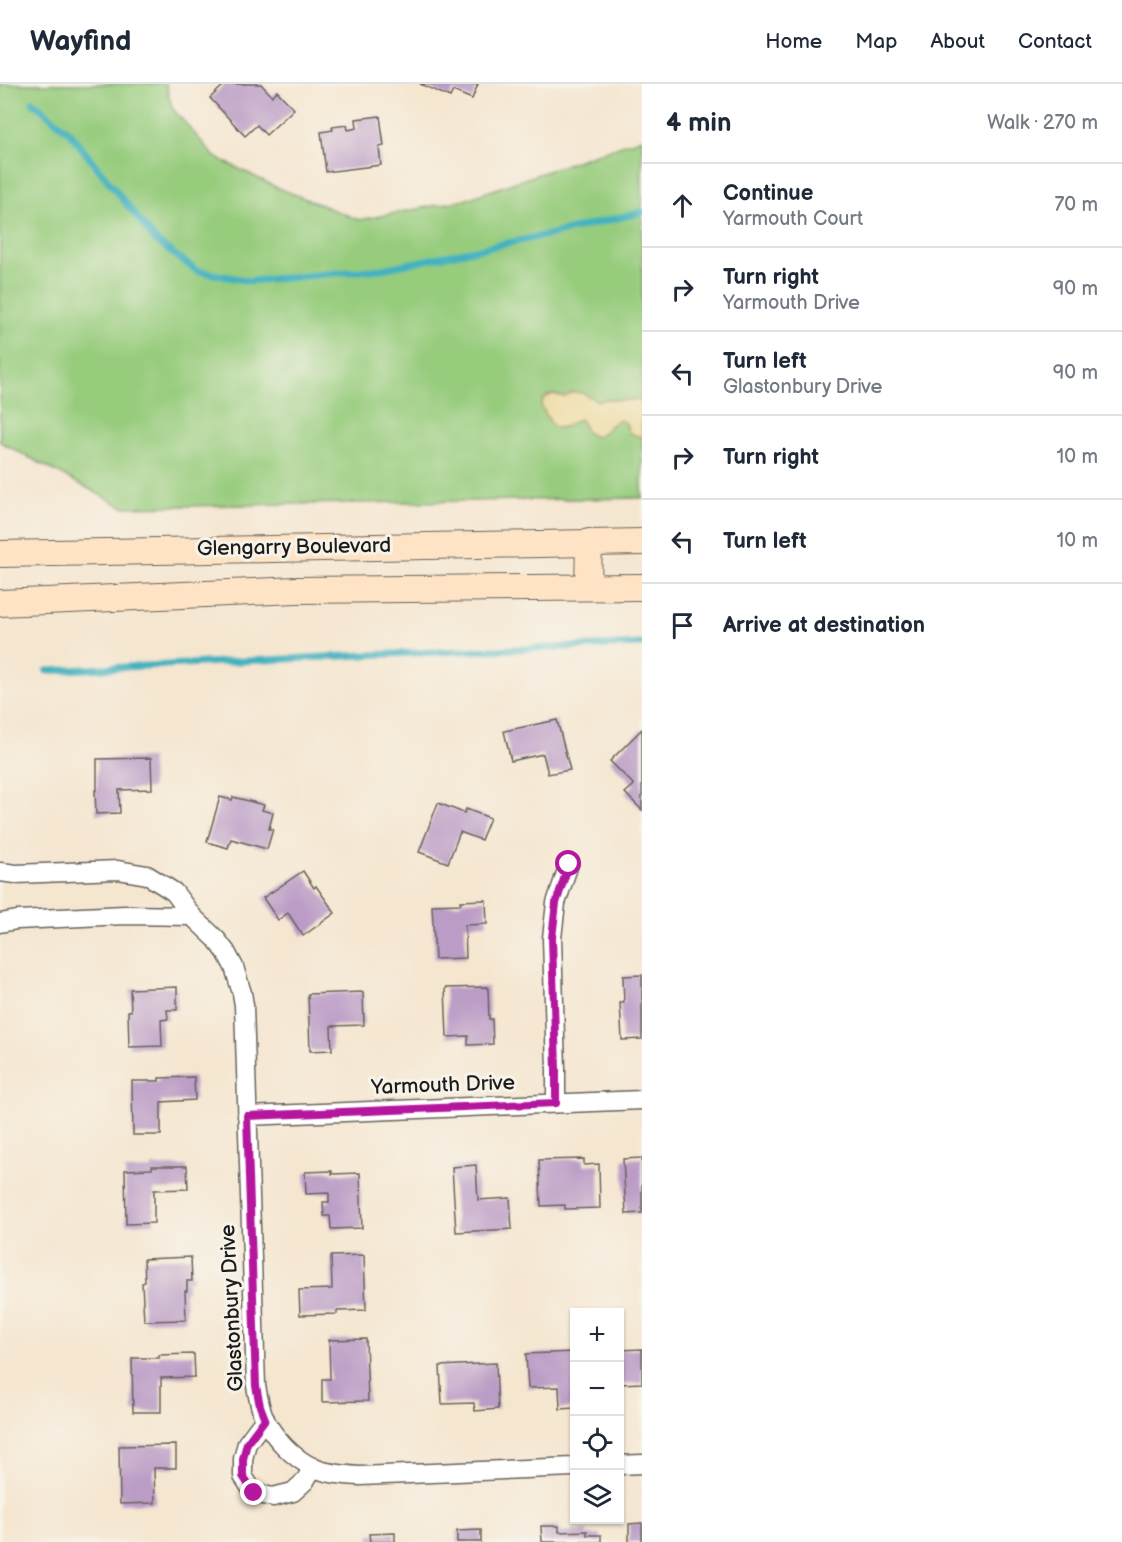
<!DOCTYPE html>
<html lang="en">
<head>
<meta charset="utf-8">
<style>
  body { margin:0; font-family:"Balsamiq Sans",sans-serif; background:#f2f2f3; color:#1f2937 }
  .controls { position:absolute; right:18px; bottom:18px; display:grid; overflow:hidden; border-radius:0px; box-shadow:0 2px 4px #0004 }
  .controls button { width:54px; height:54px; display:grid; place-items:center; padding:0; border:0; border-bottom:2px solid #e0e1e3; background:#fff; color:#1f2937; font:30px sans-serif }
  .stop { position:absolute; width:18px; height:18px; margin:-14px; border:4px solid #b5179e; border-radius:50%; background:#fff }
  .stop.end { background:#b5179e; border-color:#fff; box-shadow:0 2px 6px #0008 }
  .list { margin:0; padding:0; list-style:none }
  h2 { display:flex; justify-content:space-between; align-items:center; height:78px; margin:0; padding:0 24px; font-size:26px }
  h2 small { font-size:20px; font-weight:400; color:#747a83 }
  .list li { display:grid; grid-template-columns:39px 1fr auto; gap:18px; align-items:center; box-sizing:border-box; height:84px; padding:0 24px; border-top:2px solid #e0e1e3 }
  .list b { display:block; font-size:22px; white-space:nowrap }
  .list p { margin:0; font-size:20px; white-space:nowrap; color:#747a83 }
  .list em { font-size:20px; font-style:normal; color:#747a83 }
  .icon { flex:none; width:33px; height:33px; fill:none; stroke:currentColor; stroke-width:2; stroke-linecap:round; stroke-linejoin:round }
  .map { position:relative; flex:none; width:642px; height:1458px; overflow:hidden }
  header { display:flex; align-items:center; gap:36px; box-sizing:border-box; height:84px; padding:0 30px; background:#fff; border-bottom:2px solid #e0e1e3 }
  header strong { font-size:28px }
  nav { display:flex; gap:33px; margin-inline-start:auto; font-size:21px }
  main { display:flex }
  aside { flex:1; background:#fff }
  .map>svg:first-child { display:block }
</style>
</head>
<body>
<header>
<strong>Wayfind</strong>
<nav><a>Home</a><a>Map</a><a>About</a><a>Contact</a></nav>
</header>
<main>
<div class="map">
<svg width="642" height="1458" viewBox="0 0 642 1458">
  <rect width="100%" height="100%" fill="#f7f3e8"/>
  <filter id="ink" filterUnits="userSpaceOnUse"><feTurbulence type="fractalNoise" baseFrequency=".0167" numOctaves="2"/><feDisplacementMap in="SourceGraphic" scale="12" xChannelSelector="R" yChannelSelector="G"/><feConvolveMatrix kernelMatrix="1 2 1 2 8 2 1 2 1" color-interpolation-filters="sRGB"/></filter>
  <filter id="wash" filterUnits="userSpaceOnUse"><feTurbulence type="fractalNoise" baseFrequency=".008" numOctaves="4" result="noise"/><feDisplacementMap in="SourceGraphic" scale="24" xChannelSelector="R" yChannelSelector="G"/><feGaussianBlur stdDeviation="1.35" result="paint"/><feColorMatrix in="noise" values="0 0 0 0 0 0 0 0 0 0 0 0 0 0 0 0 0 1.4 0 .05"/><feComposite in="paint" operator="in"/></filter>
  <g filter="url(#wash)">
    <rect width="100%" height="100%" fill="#f5e6d0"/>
    <polygon fill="#97cc7d" stroke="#5a744c" stroke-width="1.5" points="0,0 166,0 172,24 215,73 278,104 359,136 464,116 642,54 642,414 123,423 0,358"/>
    <path fill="#eeda9e" stroke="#857b5d" stroke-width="1.5" d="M573,308L582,309L598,317L608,315L615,316H638L642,318V352L640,353L629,349L626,339L619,336C607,341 608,348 595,353L586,348L583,339L580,335C567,339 571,344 555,344C548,337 546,329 541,322L544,314L553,310L564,313Z"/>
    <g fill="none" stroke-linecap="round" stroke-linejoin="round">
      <g stroke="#43b2bf" stroke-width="7">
        <polyline points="33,18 69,48 156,157 197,187 250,197 382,185 552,150 642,128"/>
        <polyline points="47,587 364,571 642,560"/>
      </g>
    </g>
    <g id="blocks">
      <g fill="#bb9cc6">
        <polygon points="225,0 261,0 272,12 277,7 294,25 266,51 257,41 245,52 210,14"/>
        <polygon points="420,0 478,0 472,15 453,7 450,13"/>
        <polygon points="380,32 384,62 379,63 381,81 326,88 321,48 333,46 332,43 347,41 348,46 357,44 356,35"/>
        <polygon points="557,636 570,686 548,690 543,670 511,677 504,647"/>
        <polygon points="642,645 642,726 625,709 634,701 610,677"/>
        <polygon points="151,674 152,705 119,706 120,729 96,730 95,706 97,706 97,675"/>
        <polygon points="220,713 232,716 233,713 264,721 262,726 273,729 269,745 273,745 267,765 231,755 228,764 207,758"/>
        <polygon points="438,719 464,729 466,725 490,734 481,756 460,748 448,779 419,768"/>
        <polygon points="303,787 314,804 316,802 335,829 303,852 288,829 278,836 263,814"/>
        <polygon points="486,816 487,840 465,841 466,874 435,875 432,821 461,820 460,817"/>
        <polygon points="642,891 642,955 622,956 620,919 624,919 623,892"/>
        <polygon points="177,903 177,926 167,926 168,935 161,936 162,962 129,963 128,927 131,927 130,905"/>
        <polygon points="488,903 489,935 492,935 493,960 468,961 468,952 447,953 445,904"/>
        <polygon points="363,908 364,941 331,942 332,966 310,967 308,910"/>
        <polygon points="194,993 195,1016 161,1018 161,1051 133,1051 132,997 159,997 159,994"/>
        <polygon points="642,1074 642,1129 626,1130 623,1075"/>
        <polygon points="584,1075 584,1081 599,1080 600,1124 565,1125 565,1121 541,1122 539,1076"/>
        <polygon points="476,1081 478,1116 510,1114 512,1145 456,1148 452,1083"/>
        <polygon points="152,1082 187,1082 188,1105 154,1106 154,1139 126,1140 125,1086 152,1085"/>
        <polygon points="332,1087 332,1090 360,1089 362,1144 331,1145 330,1132 324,1132 323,1118 329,1118 329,1109 306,1110 305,1088"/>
        <polygon points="364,1171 366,1226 337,1227 337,1230 300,1231 299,1206 332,1205 331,1172"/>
        <polygon points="191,1173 192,1197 187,1197 187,1207 185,1207 186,1236 144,1237 142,1199 145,1198 144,1175"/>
        <polygon points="366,1255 368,1317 322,1318 322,1295 330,1295 329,1256"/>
        <polygon points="642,1265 642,1299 620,1300 620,1266"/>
        <polygon points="574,1268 574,1324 560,1325 559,1303 528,1304 526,1270"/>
        <polygon points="194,1270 195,1293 161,1294 161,1328 133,1328 132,1274 159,1274 159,1271"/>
        <polygon points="496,1279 498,1325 475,1327 474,1319 442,1320 440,1282"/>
        <polygon points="176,1361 176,1384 154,1384 155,1419 120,1420 119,1362"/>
        <polygon points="642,1439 642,1458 629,1458 629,1440"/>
        <polygon points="541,1442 559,1442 559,1448 587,1447 587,1451 601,1451 601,1458 542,1458"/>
        <polygon points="481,1446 481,1458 457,1458 457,1447"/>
        <polygon points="395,1449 395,1458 370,1458 369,1450"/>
      </g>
    </g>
  </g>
  <g filter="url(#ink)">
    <use href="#blocks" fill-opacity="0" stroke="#68635b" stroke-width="1.5"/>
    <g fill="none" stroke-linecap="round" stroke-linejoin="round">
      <defs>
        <g id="street">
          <path d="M0,788L16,790L118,786L147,791L174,808L192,832L216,855L226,868L234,883L242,909L244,921L256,1302C258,1313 260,1324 264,1334C274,1354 293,1374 314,1384C328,1390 345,1391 360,1392L574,1383"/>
          <polyline points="0,839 17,836 125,831 192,832"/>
          <polyline points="556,1019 556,985 552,854 556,819 569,780"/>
          <polyline points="247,1032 642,1016"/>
          <polyline points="265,1335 247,1359 243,1375 243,1392 254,1409 273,1413 293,1408 305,1397 313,1383"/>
          <polyline points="620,1381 642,1380"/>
        </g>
        <g id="secondary">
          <polyline points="0,470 642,458"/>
          <polyline points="588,503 589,458"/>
          <polyline points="0,519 296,506 642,503"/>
        </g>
      </defs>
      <use href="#street" stroke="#68635b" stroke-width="21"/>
      <use href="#secondary" stroke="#68635b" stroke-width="28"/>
      <use href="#street" stroke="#fff" stroke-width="18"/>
      <use href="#secondary" stroke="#fee4c5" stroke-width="26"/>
    </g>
  </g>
  <g fill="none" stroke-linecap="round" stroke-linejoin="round" filter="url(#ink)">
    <polyline stroke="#b5179e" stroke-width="8" points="254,1409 243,1392 243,1375 247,1359 265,1335 260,1322 256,1302 247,1032 556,1019 556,985 552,854 556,819 569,780"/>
  </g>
  <g text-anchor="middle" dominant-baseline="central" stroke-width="6" stroke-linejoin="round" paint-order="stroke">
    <g font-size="21" fill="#1c1c1c" stroke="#f7f3e8">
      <text transform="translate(294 463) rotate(-1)">Glengarry Boulevard</text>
      <text transform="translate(443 1001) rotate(-2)">Yarmouth Drive</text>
      <text transform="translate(232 1224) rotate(-93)">Glastonbury Drive</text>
    </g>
  </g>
</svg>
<div class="controls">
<button>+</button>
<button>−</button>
<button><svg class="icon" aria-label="locate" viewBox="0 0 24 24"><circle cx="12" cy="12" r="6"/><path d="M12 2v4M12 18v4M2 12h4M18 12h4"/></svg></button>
<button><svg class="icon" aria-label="layers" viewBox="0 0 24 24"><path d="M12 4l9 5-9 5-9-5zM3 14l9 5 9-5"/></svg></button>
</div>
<div class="stop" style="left:569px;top:780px"></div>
<div class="stop end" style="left:254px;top:1409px"></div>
</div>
<aside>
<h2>4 min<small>Walk · 270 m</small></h2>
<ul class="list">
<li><svg class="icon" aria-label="ahead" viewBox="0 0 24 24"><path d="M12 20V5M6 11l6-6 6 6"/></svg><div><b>Continue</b><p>Yarmouth Court</p></div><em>70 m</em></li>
<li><svg class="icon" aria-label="right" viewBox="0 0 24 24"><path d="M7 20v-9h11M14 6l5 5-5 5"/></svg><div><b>Turn right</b><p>Yarmouth Drive</p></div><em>90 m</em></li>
<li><svg class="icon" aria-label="left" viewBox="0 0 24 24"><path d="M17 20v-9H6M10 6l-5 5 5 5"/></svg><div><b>Turn left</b><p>Glastonbury Drive</p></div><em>90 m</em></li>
<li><svg class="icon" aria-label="right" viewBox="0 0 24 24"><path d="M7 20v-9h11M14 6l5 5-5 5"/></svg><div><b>Turn right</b></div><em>10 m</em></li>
<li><svg class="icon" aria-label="left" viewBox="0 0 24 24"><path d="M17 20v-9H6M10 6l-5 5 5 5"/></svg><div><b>Turn left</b></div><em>10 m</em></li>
<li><svg class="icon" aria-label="arrive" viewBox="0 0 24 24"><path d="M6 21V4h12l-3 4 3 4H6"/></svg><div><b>Arrive at destination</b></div></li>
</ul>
</aside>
</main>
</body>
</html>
